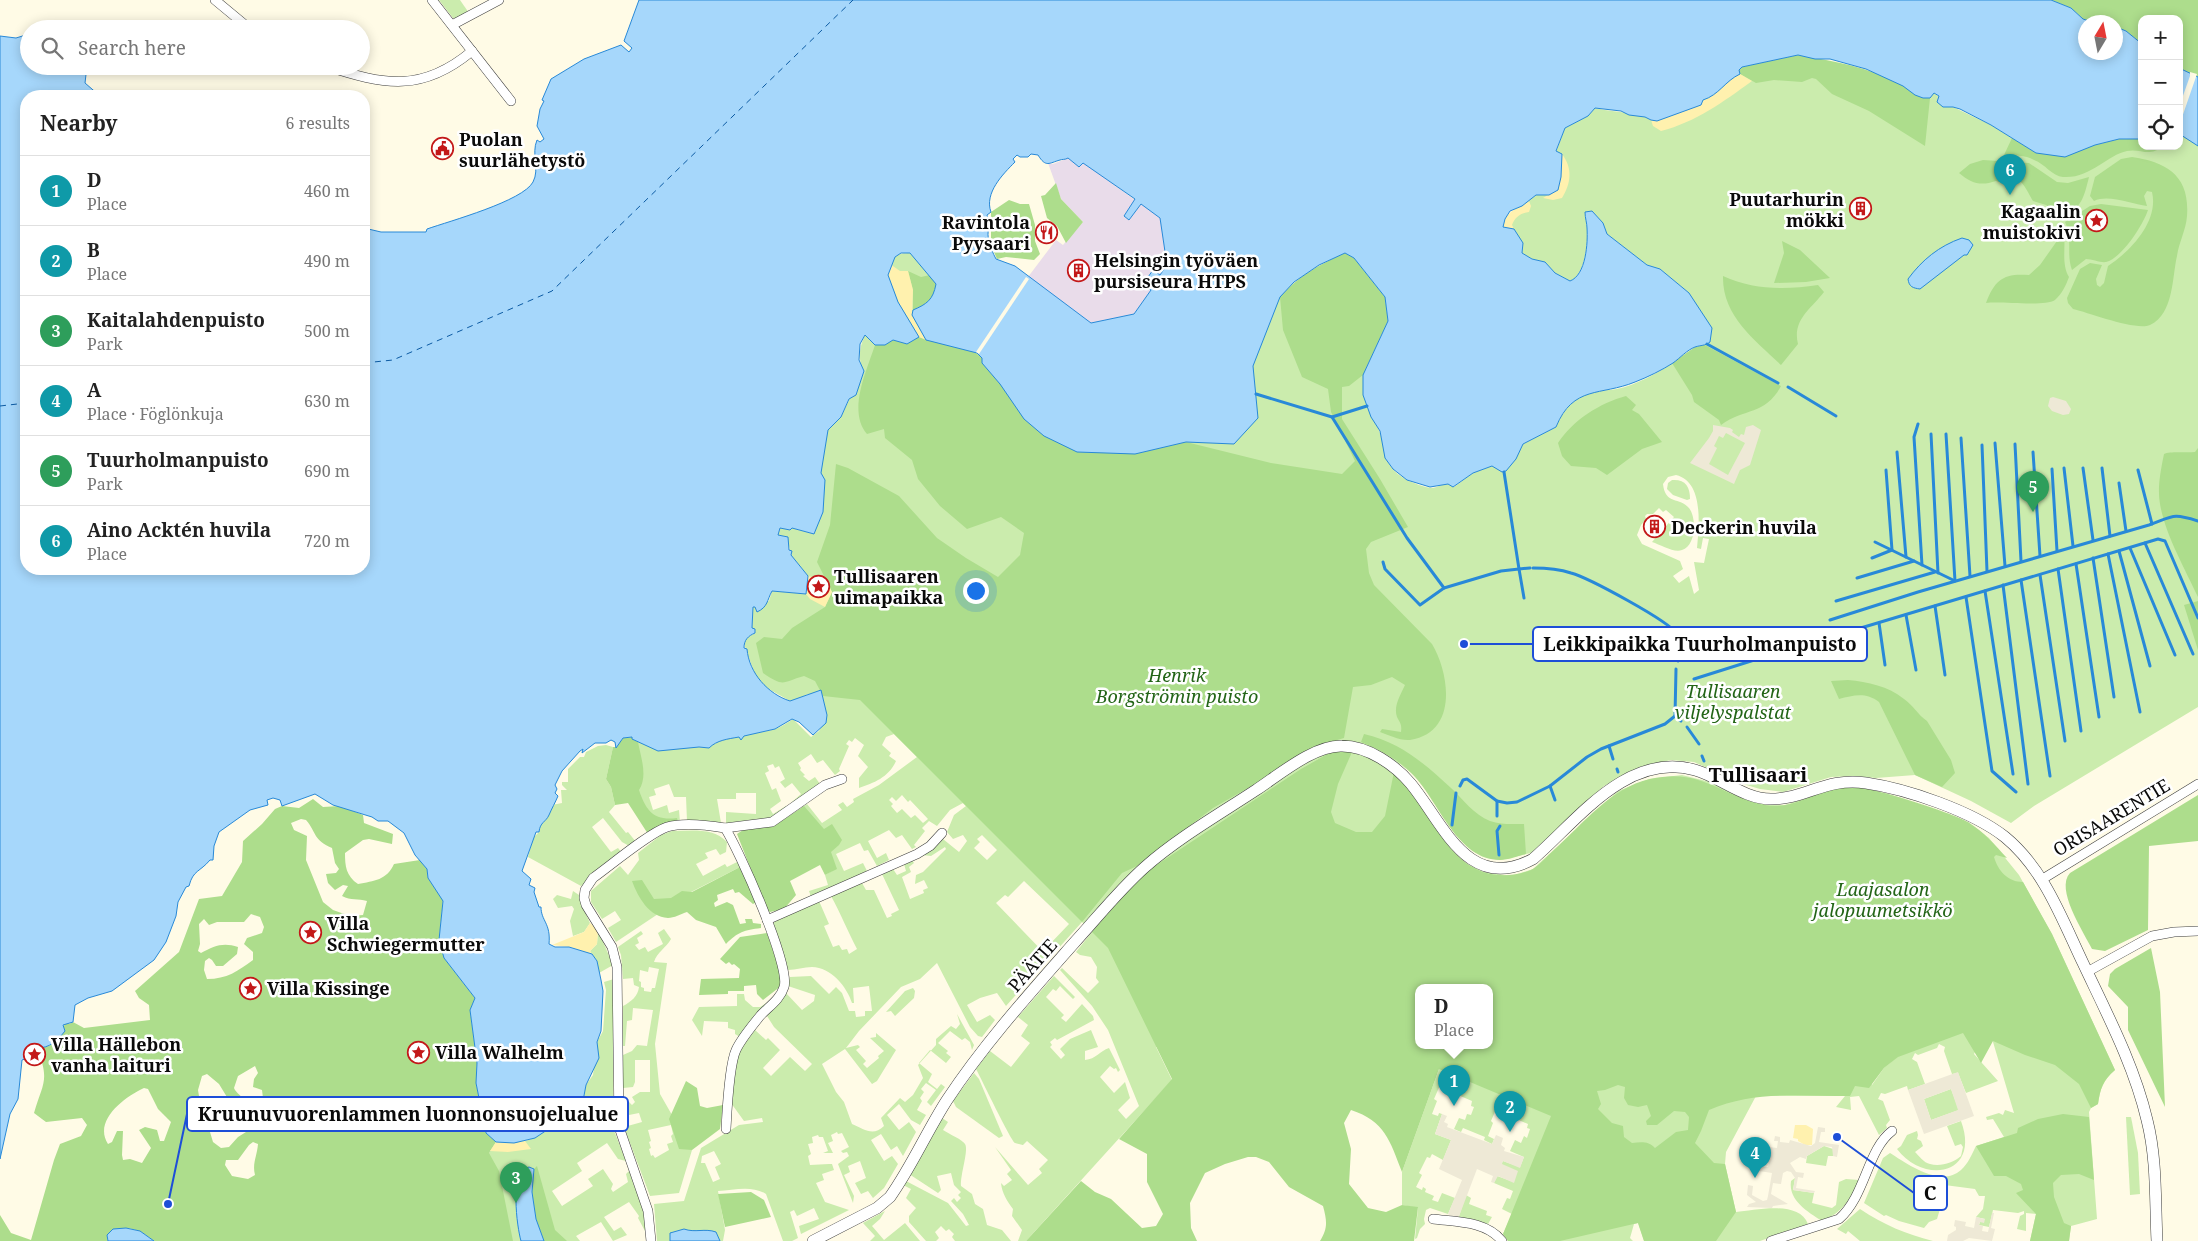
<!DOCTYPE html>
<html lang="en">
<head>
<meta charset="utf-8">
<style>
  body { margin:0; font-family:"Noto Serif",serif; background:#f6f6f6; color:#222 }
  .controls { position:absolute; right:15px; top:15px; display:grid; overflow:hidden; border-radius:10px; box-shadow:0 2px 12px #0003 }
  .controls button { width:45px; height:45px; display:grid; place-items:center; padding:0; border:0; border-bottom:1px solid #e0e0e0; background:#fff; color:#222; font:25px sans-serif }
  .compass { position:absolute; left:2078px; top:15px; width:45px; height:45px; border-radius:50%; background:#fff; box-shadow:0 2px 12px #0003; rotate:10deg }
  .you { position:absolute; left:975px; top:590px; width:18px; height:18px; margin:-12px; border:4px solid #fff; border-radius:50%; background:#1a73e8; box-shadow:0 0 0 8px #1a73e833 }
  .badge { display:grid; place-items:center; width:32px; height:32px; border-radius:50%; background:#ea580c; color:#fff; font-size:16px; font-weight:700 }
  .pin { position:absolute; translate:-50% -41px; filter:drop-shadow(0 1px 2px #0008) }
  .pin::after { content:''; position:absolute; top:26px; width:18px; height:15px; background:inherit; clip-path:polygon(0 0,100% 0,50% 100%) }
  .popup { position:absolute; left:1415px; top:984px; width:78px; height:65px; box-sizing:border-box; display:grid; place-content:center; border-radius:10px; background:#fff; filter:drop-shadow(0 1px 4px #0005); font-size:16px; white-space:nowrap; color:#767676 }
  .popup b { font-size:19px; color:#222 }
  .popup::after { content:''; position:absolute; left:50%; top:100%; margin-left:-10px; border:10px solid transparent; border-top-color:#fff }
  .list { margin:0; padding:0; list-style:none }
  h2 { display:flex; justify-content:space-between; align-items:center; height:65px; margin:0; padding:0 20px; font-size:21px }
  h2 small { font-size:16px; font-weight:400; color:#767676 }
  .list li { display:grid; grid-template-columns:32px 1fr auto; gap:15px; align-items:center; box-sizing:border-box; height:70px; padding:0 20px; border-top:1px solid #e0e0e0 }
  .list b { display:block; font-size:19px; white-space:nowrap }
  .list p { margin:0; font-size:16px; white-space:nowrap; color:#767676 }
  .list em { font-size:16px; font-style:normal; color:#767676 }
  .icon { flex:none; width:28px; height:28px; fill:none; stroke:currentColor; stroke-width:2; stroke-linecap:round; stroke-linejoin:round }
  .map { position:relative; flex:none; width:2198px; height:1241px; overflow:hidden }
  .search { position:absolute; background:#fff; box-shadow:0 2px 12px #0003; left:20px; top:20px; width:350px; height:55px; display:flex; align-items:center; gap:12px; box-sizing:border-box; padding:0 18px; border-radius:28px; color:#767676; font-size:19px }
  .panel { position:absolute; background:#fff; box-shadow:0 2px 12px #0003; left:20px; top:90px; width:350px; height:485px; border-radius:20px }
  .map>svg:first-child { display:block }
</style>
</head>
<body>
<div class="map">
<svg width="2198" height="1241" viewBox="0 0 2198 1241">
  <rect width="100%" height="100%" fill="#fffbe6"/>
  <polygon fill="#e9dcea" points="1068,158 1079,167 1083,162 1135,200 1124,216 1129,220 1141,204 1161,218 1167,265 1160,275 1153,270 1143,283 1151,290 1134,314 1091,323 1028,277 1056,240 1063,245 1083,222 1061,199 1048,163 1053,164"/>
  <g fill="#cbecad" fill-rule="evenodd">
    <polygon points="439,0 460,0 469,13 457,19 453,18"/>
    <path d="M1742,67L1934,93L1953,107L1991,125L2036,153L2142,139V146H2179L2181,135L2198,131V707L2034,806L2011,823L1971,801L1915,775L1876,778L1855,776L1831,777L1783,792L1760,789L1743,784L1694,762L1671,760L1640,767L1604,786L1531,853L1500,860L1488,858L1473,851L1455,834L1426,790L1415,776L1400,764L1394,772L1408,786L1454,855L1467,864L1484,872L1512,876L1533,869L1618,791L1649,779L1682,775L1710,782L1745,799L1767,805H1785L1846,785L1889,794L1967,822L1989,838L2019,875L2052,934L2115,1070C2103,1080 2100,1089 2098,1104L2091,1108L2089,1112L2097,1219L2071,1226L2069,1241H2030L2036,1214L2026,1213V1231L2017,1229L2020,1216L2024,1214V1211L2018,1213L1993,1210L1989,1227L1979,1225L1980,1222L1985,1219L1976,1217L1983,1209L1985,1196H1979L1975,1189L1937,1184L1934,1203L1940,1209L1937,1219L1929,1222L1924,1228L1899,1221L1886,1215L1884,1216L1864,1203L1883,1158L1890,1153C1907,1164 1941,1188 1961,1170C1968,1164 1972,1154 1976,1146L2004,1137L1993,1119L1987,1120L1986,1117L1999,1113L2003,1115L2005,1110L2014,1113L1988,1025L1974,1054L1998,1081L1966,1093L1958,1073L1952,1074L1944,1051L1945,1047L1939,1044L1937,1048L1918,1055L1915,1053L1912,1059L1917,1062L1925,1084L1908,1090L1907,1086L1885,1094L1881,1093L1878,1099L1883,1101L1890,1120L1886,1125L1887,1128L1879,1135L1859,1096L1850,1097L1851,1110L1836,1107L1845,1096H1756L1726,1152L1725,1164L1736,1212C1756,1210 1799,1200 1808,1224L1760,1241H1644L1638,1223L1634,1224L1630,1238L1633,1241H1508L1503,1234L1512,1214L1502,1209L1507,1198L1510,1199L1513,1191L1494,1183L1497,1176L1514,1182L1501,1164L1503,1161L1520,1167L1524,1157L1510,1151L1515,1140L1521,1143L1524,1136L1527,1138L1530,1129L1527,1128L1528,1124L1514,1118L1515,1114L1497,1107L1491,1121L1493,1123L1488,1136L1494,1139L1492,1144L1484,1140L1485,1137L1463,1128L1461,1132L1454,1129L1459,1118L1465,1120L1467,1114L1471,1115L1474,1107L1471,1106L1472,1101L1458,1095L1460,1091L1441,1083L1434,1099L1437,1101L1432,1114L1438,1116L1439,1113L1442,1114L1435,1134L1451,1140L1443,1160L1432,1154L1430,1158L1427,1157L1419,1173L1422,1175L1416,1187L1422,1190L1423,1187L1426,1189L1425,1192L1434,1196L1432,1200L1438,1202L1442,1193L1455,1198L1448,1214L1430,1208L1426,1210L1424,1219L1425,1224L1420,1229L1417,1238L1415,1239L1418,1208L1402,1205V1172L1439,1069L1156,1047L1172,1080L1026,1241H1018L1022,1230L1012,1216L1013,1209C1007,1201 1002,1193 1001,1183L1004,1186L1012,1180L1007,1174L1011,1170L995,1147L1028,1185L1042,1173L1039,1169L1048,1160L1027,1141L1023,1145C1022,1145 1015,1143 1015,1143C1010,1139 982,1080 976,1069L990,1051L1011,1067L1030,1043L1021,1036L1028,1025L1018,1017L1054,976L1075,997L1073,999L1060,986L1056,991L1053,989L1046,997L1064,1015L1061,1018L1066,1022L1082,1004L1093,1016L1094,1020L1057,1040L1055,1038L1050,1042L1052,1045L1050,1047L1061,1059L1065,1055L1060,1049L1070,1039L1091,1030L1098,1047L1085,1051V1060C1096,1059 1100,1051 1109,1048L1120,1070L1118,1072L1116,1068L1114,1069L1110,1066L1100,1077L1114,1093L1125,1082L1130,1098L1118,1110L1126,1119L1139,1106L1108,1030L1092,1006L1060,970L1062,968L1088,993L1099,982L1096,978L1097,967L1091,957L1080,955L1076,952L1092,932L1082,922L1056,951L1048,946L1069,924L1024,881L1008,897L1005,895L996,903L1049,958L1006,1006L997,993L980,998L967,1005L977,1022L990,1015L995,1020L982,1037L978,1036L970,1027L937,963L920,979L901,987L859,1031L846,1048L858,1045L860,1047L856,1050L866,1061L863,1064L867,1068L879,1058L878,1056L884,1051L870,1038L876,1037V1033L896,1050L877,1081L872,1084L845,1049L822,1064L836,1092L844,1102L852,1124C864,1129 873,1137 884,1126L881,1118L900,1098L905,1102L913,1095L923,1078L918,1065L936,1045V1039L951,1026L956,1029L960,1024L957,1014L974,1045L972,1050L970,1042L965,1038L962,1040L950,1031L938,1043L948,1051L946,1053L951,1057L946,1063L930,1050L919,1063L932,1074L928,1082L937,1089L941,1084L945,1087L931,1106L927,1102L936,1090L926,1083L921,1089L924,1092L920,1098L922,1101L917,1110L926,1115L920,1125L911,1120L899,1104L887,1115L899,1130L909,1122L916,1132L903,1156L897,1146L891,1150L881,1134L871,1140L884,1161L892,1156L898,1164L884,1188L873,1198L868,1191L861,1194L855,1183L866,1178L860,1161L848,1166L850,1172L844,1175L854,1196L853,1203L838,1164L849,1156L847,1152L843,1153L841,1151L849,1147L842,1133L838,1134L837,1132L831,1135L833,1141L828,1143L833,1153H823L828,1151L823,1137H819L818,1135L812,1137L813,1143L808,1144L811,1154L808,1156L810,1165L829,1164H832L834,1170L822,1174L824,1180L816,1183L825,1202L849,1210L801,1234L799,1226L819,1219L814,1208L797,1216L794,1210L790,1212L798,1238L792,1241H783L766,1194C752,1185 734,1190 718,1191L725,1230L723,1241H657L654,1204L684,1201L701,1148L739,1125L763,1122L762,1118L744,1121L731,1103L738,1053L755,1030L766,1040L768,1038L780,1050L763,1068L771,1076L790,1057L805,1071L812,1064L774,1027L767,1016L786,993L802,1010L814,1001L815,995L788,986L790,977L811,976L829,994L836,987L842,993L849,1011H855L856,1017L865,1016V1011H872L869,986L853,988L854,1003H852C847,987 831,967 812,967C804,967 796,970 788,970L773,925L775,921L819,901L829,924L824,926L833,947L839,945L842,950L847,949L849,954L857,949C848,932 841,914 831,896L862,883L866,890H874L887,918L892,916L891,914L899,910L882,874L893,869L897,875L906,871L904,864L912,860L914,863L909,867L911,872L902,877L910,899L924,893L923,890L928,888L924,880L915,884L916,875L923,872L946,849L945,847L931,856L922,855L943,839L959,852L967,841L963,835L953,839L947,832L954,815L966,806L963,803L950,810L937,826L929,821L922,828L925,831L914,845L916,847L912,849L902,835L896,838L889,830L868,841L877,858L886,853L889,860L877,866L868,850L864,851L860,843L836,854L844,871L863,863L867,871L811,897L809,891L828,885L825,875L832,871L800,809L807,804L822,823L842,810L838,805L843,802L847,807L854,802L853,799L879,785L917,757L894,734L886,737L882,745L891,753L889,756L896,761C889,777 874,783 859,788V778L868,767L858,756L864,745L855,738L852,742L849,740L846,744L849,746L839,769L840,771L835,775L823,760L817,763L811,754L798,763L801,768L800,770L805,775L803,776L809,781L815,777L820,784L793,803L792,802L801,794L792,783L785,788L780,782L785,779L779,766L775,768L773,764L767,766L769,771L765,773L772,790L776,788L781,801L770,809L773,814L786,806L787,808L771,818L726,823V812L756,814V793H736V799H717L721,823L687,821L686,797H674L669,784L654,789L656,795L649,797L653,810L667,805L669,813L679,810L680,822L652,832L629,764L632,739L709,748C723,734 756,735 775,729C781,727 787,723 793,719L811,737L819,731L827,715L823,703V696L808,694L795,701H790L758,683L744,644L745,639L755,633V629L752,628L753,607L769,601L772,591L806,594L808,576L791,555L787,537L778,535L780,528H792L814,534L822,461L828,430L841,417L863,371C858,358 859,348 865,335L886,337L890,264C895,255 899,253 910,253L932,276L961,344L1264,305L1345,253L1371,417C1392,442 1373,466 1414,483C1419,485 1427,488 1433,488C1438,487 1442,484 1448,484L1454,487L1473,473L1492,466L1499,469L1518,453L1523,444L1556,427C1561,415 1568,404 1580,397C1592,390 1604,391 1617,389C1636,385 1658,373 1674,362C1685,355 1693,347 1707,344L1689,293L1660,269L1647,265L1607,234L1603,223L1592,211L1585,215C1590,231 1587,275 1570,281L1555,273L1545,262L1532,259L1522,253L1523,246L1507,229L1522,206L1536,195H1549L1556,152L1565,128L1588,116L1595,108C1610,112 1639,112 1651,120ZM1676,475C1704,482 1699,525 1697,548L1701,549L1703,538L1709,539L1704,563L1694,562L1699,590L1694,594L1689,576L1679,583L1673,576L1683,569L1680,561L1642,544L1637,535L1641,525L1646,519L1645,516L1647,514H1653L1659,508L1663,512L1666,510L1674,517L1652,542C1661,545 1674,553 1682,550C1696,546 1697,518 1689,508C1680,497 1665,505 1663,484L1668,477ZM902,795L908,802L910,800L928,819L923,823L915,815L911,818L902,809L897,813L891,806L893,804L889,800L892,797L896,801ZM982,835L997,850L987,860L974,848L980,842L977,839ZM1419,987H1489V1045H1419ZM1897,1057L1884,1068L1872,1085L1865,1068ZM714,1151L721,1164L715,1167L720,1179L713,1182L705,1163H701L702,1156Z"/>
    <path d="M1672,480C1685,479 1690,486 1690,499L1687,500L1673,495L1667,489L1668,483Z"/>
    <polygon points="606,745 613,747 606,779 611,787 615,805 609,812 626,833 628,832 636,842 631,847 622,842 603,818 592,827 611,852 618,848 622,853 581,886 528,857 533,838 539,832 541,823 552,805 562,803 561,790 567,790 562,785 562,782 568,782 568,769 580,757 584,757 586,752 598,746"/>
    <path d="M672,831C691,831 713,827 727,842L726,852L720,855L716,849L705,853L708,858L696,864L703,876L725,864L727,867L737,862L740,867L691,892L616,942L608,928L621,920L615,911L602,919L591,902V891L620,866L628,875L639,860L638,853L661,835Z"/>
    <polygon points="573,891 579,895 582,906 590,923 584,932 573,936 570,921 574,909 572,906 558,908 553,899 557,895 571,899"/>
    <path d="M664,929L671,939C666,948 657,952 654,962L667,963L655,1044L660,1094L692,1150L679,1193L650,1196L624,1127L642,1122L639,1113L624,1116L623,1096L632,1105L635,1102L632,1097L640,1092H650V1060H635V1082L633,1087L623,1088V1055L632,1051L637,1045L647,1046L653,1010L633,1008L632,1020L627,1021L625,1046H623V1006C631,1002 638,996 639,987L634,985L633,978L623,979L621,955L618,947L641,931L643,934L637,938L639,943L635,945L639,950L645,947L648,952L663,944L658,933ZM649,967L659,969L655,988H652L651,992L644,991V988L641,987V982L639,981L640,970L648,972ZM671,1125L673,1134L671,1136L673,1142L667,1144L669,1150L655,1158L653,1155L651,1156L649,1149L651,1148L649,1142L651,1141L648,1130Z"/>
    <polygon points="598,930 613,965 599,973 597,961 590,951 597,944"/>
    <path d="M614,979L613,1128L626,1161L618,1159L607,1143L577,1163L582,1171L552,1191L562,1206L593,1186L588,1179L603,1169L613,1184L611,1189L613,1192L628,1182L626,1174L629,1171L645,1216L647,1231H645L638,1218L639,1216L629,1202L604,1217L614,1231L621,1227L627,1235L613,1241L601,1222L576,1236L580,1241H491L481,1165L496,1142C530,1144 544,1139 561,1109L583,1101L586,1085L593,1075L597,1042L603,1031L606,990L604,982Z"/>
    <polygon points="913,988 915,991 914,998 895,1016 891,1011 886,1012 905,991"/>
    <polygon points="737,994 744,994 745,1000 753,1007 760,1007 771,1000 740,1037 735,1034 735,1030 728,1028 728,1022 704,1021 702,1036 692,1020 699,1007 737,1006"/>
    <polygon points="974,1073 979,1079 1003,1136 999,1138 956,1107 953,1101"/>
    <polygon points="1951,1089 1959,1110 1931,1120 1924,1099"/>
    <polygon points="2126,1117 2131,1117 2138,1153 2140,1194 2130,1195"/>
    <path d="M942,1118L948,1122L943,1130C949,1134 963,1140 965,1144C969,1150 960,1175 961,1186L972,1194L975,1204L983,1209L987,1225L1002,1230L1011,1241H955L952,1237L954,1234L949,1229L946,1231L941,1226L935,1232L939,1238L936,1241H926L909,1222V1216L916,1208L906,1198L911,1189L903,1185L906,1181L948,1203L966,1226L969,1225L963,1214L951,1201L954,1198L957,1202L961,1198L958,1195L961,1192L954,1185L951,1173L937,1176L941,1190L938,1193L909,1174Z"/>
    <path d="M1961,1121C1981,1175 1924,1185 1897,1149L1901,1146L1907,1135L1917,1131L1918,1135L1917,1139L1921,1141L1923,1146L1915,1152C1918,1155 1924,1163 1930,1164C1940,1167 1953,1163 1961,1156L1963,1147L1961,1144L1955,1146L1947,1126Z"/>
    <polygon points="1824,1146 1833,1149 1833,1156 1828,1156 1826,1166 1806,1163 1807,1156"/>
    <path d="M1795,1178L1793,1190L1814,1193L1812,1203L1832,1208L1836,1205L1839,1182L1846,1179L1859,1180C1851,1199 1842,1213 1822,1221C1808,1212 1788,1200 1791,1181Z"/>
    <polygon points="1466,1195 1471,1198 1469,1204 1487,1211 1486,1215 1492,1217 1488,1224 1475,1220 1458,1219"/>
    <path d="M1860,1209C1884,1225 1906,1234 1933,1241H1860L1848,1231L1846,1234L1837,1229Z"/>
    <polygon points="885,1211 880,1219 872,1226 884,1240 905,1223 920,1241 870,1241 875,1236 863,1223"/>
  </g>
  <g fill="#addd8c" fill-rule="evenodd">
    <polygon points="2051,0 2198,0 2198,77 2179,68 2179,19 2142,19 2142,44 2126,31 2116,27 2116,22 2092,22 2083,19 2071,8"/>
    <path d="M1798,55C1834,61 1869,67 1902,85C1912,91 1917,99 1930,98L1925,146L1869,111L1832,94L1816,79L1812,78L1802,82L1774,80L1756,83L1740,74L1739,70L1742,67Z"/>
    <path d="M2012,138L2036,153L2095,145L2119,139H2142V146H2163C2149,158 2141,148 2127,151C2107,155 2090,179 2063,177C2052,176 2045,164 2034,160C2025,155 2014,155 2004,155Z"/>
    <path d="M2132,157C2167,162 2190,176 2187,216C2186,230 2179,242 2177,256C2172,277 2174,314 2150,325C2136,331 2090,313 2073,309L2068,303L2067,298L2080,269L2090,263L2102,265L2096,279L2097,285L2100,287L2104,283L2108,266C2131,251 2159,221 2152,192L2147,191L2144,196L2147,206C2132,204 2108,194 2094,201L2090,196L2095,177L2121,159Z"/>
    <path d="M1983,160L2029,163L2057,182L2068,183L2089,177C2084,197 2082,208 2062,217L2046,205L2033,201C2025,187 2017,167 1999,182L1996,181C1981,186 1972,184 1959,173L1970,164Z"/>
    <polygon points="1056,183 1061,199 1083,222 1066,243 1057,226 1047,218 1041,196 1045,195"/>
    <polygon points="1009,200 1020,204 1029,204 1035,225 1035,241 1040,254 1034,260 1006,257 997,259 991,245 991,212"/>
    <path d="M2101,204L2148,210C2143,225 2122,258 2106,262C2101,263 2092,259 2086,259L2072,270C2066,254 2073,239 2065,222L2090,206Z"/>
    <path d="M2064,231C2066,246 2061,264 2069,277C2066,285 2062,294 2055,300C2044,307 2002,301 1986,303C1995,279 2004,273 2029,275L2040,265Z"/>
    <polygon points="1782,241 1800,250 1830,278 1806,282 1774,283 1784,253"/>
    <path d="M1345,253L1354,258L1385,297L1388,321L1363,375L1349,386L1342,387V419L1380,479L1408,527L1371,542L1366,549L1369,573L1374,585L1432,644C1450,674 1458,733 1410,740C1400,741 1389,735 1380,732L1382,729L1401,732C1402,724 1400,723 1397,717C1393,706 1401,694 1405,685L1392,677L1371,685L1353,687L1344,738L1327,743L1213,808L1137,866L1122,873L1082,922L860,700L823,696L815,681L804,676C782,682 785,688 763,673L756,643L764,637L782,639L792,628L825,607L832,592L817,562L830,525L836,464L848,468L899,496L937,538L966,558L998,577L1020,555L1024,533L1001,517L967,529L940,506L918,479L912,460L885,438L884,429L867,434C847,411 867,370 875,345H885L893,340L907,344L919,337L972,350L982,358V363L1000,384L1135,454L1186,442L1271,463L1342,474L1355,461L1331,412L1328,389L1302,377L1283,330L1280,297C1298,276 1320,264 1345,253Z"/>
    <path d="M908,271L921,277L930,275L936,284C933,300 927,304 913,310V290Z"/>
    <path d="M1723,276C1754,290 1785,290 1818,285L1824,292C1811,309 1792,320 1798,344L1781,365C1755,340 1722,316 1723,276Z"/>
    <path d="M1705,345L1781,386C1766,415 1745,408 1721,425L1719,420L1694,402L1692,395L1672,363L1695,347Z"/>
    <path d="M1626,396L1636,405L1632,410L1639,414L1662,442L1642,449L1607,475L1596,468L1571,466L1562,456L1558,443C1573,420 1600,403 1626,396Z"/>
    <path d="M2198,448V597C2185,569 2165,534 2160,504C2157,488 2161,469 2164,454C2170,451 2186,453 2195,452Z"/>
    <polygon points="2198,601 2198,650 2184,605"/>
    <path d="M1848,680C1868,682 1888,686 1904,699C1913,705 1918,715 1927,721L1951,760L1955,773L1942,787L1915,775L1879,702C1866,692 1854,695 1839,699L1831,681Z"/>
    <path d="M1364,734C1400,742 1425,764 1451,788C1463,799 1474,815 1490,821C1501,825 1512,824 1524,824L1526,854C1518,856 1508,860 1500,860C1458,860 1439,803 1415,777C1401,761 1381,750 1361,742Z"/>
    <path d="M632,737V739L638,742C641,758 648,776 639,790C646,811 654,821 677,818L678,822L648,834L628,803L615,805L611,787L606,779L613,747H615L623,738Z"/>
    <path d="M1331,752H1352L1338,784L1331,812L1335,823L1356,832H1372L1385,816L1394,772C1423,801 1445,859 1483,872C1499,877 1516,876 1531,870C1539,866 1547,856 1554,850C1583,824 1610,788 1650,779C1702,767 1720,796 1765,805C1794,811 1820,788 1845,786C1864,784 1951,812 1968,822C1984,832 1995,845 2007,858L1996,855L1994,857C1998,871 2008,882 2023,882L2052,934L2115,1070C2103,1080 2100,1089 2098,1104L2091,1108L2079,1084L2055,1065L2025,1055L1993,1041L1981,1063L1963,1033L1898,1057L1884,1068L1869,1088L1855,1086L1850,1096C1800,1096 1755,1090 1709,1110L1701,1131L1695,1143L1714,1163L1725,1164L1736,1212L1716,1241H1644L1638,1223L1560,1241H1508L1503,1234L1551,1116L1439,1069L1402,1172C1390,1141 1385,1121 1351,1110L1344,1123L1351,1149L1349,1184L1368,1208L1386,1212L1402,1205L1418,1207L1414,1241H1320C1328,1228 1327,1221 1323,1206L1289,1187L1269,1162L1256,1157H1248L1225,1164L1205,1173L1190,1203L1191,1228L1197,1241H1026L1081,1181L1095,1192L1111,1199L1142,1228L1156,1226L1163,1214L1147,1182V1154L1119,1139L1172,1079L1108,948L1092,932L1135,883L1152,868L1301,769ZM1419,987H1489V1045H1419ZM1618,1085L1625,1087L1624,1098L1628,1105L1638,1107L1647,1105L1651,1116L1646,1121L1647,1125H1657L1674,1111L1685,1112L1689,1117L1688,1130L1676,1132L1655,1148C1649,1141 1641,1142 1632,1143L1624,1137L1623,1126L1612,1123L1598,1109L1601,1104L1597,1091L1605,1090Z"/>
    <path d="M2198,795V841L2149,846L2148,930L2105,951L2092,949C2083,931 2055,889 2070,873Z"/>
    <path d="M313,799L323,807L340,806L363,815L364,823L393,834L392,844L369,839L363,840L345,853C345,866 346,876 358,884C374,881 387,880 394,864L420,860L427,869L428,878L443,900L439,940L444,958L475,998L470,1010L477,1063L476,1083L486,1133L496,1142L489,1153L499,1171L513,1241H154C138,1228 125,1223 107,1235L108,1241H0V1215L11,1233L31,1240L54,1160L60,1144L81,1136L87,1125L82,1118L46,1122L34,1113C43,1082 50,1081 37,1048L49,1046L66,1023L69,1024L73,1022L84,1028L150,1020L149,1005L139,998L135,991L179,952L199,899L222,896L242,862L243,841L262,824L275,809L282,806L299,808ZM301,819L306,820C317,833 313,840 332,848L335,863L339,869L336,873L326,874L328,883L335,890L343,885L348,886L342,896C351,901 358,898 367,901L363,915L350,916L333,910L323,902L306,860L307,836L294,830L291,823ZM251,914L260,917L264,927L262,933L247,938L244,944L253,952V960C238,971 227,979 207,979L204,970L205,961L209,958L212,960L216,966H223L237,954L238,947C223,942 214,946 201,953L198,951L200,944L199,924L204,919L209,925L217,922H244ZM255,1066L258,1073L254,1079L253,1087L262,1090L263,1098L259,1103L262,1108L256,1119L260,1125L258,1128C240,1122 249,1109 242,1098C240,1094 236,1093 234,1088L238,1076ZM207,1074L219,1084L230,1102L237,1106V1123L244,1126L246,1132L238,1137L229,1147L221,1148L213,1142L207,1122L202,1114L198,1090L202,1076ZM144,1088L148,1089L158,1109L171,1122L164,1141H160L157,1130L145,1127L139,1130L151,1148L142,1163L130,1159L123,1160L122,1155L123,1131H117L112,1142L108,1144C93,1121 124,1097 144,1088ZM253,1142L258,1144C257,1157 252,1163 255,1175L248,1179L232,1176L225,1165L226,1160H238L249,1145Z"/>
    <polygon points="804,806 824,829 832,824 842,840 839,845 831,852 837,869 825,875 820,865 790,881 796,895 784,909 770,912 767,910 737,834 743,830 774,826"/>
    <path d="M740,867L757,902L753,904L739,892L735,893L733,889L717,895L718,900L714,903L715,907L727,902L733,905L740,924L746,923L745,919H752L753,923L761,924V928C744,930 738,932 726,944L716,927L696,920L687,912C681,914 674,918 668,918C649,917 638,897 632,881L642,880L654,899L671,898L682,891L692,892Z"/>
    <polygon points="767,933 781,974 781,986 763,1000 757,994 756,985 744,986 744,991 728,991 728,994 699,995 701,979 739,978 740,969 734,964 732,965 729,962 726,964 720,959 740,937"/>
    <polygon points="2151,948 2160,992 2165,1107 2128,1030 2128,1007 2108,986 2110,974 2115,969"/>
    <polygon points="686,1081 697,1088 700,1106 707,1108 723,1105 720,1129 692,1150 679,1149 669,1119"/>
    <polygon points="2063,1114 2089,1117 2094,1180 2079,1174 2061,1175 2053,1183 2054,1197 2064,1223 2071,1226 2069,1241 2030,1241 2036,1214 2016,1193 2023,1190 2021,1184 2006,1176 1994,1176 1976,1146 2017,1133 2018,1128 2038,1119"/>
    <polygon points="537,1166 555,1230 567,1241 544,1241 536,1219 532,1192 534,1169"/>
    <polygon points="751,1192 764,1200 771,1217 725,1227 718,1194"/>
  </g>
  <g fill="#fff1ae">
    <path d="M1740,74L1752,81C1723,102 1696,122 1661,131L1653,126L1651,120L1657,121L1701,103L1703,100C1719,95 1725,81 1740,74Z"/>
    <path d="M1562,154C1573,169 1571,183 1562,198L1553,200L1543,198C1560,190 1562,171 1562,154Z"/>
    <path d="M1529,201L1531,206L1529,212C1521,213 1515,217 1512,225L1514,229L1503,227C1507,209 1516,210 1529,201Z"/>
    <polygon points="890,264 900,271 908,271 913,290 912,315 926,340 919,337 898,302 888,275"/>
    <polygon points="808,576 826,580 832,592 825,607 810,599 806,594"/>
    <polygon points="590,923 598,930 597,944 590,951 592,954 570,947 552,945 584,932"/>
    <polygon points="1795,1125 1806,1125 1813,1129 1812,1145 1805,1145 1798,1141 1798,1139 1793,1138"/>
    <polygon points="525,1141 531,1149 508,1152 490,1151 496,1142 514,1143"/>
  </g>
  <g fill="#eee9d6" fill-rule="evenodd">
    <polygon points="2053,397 2066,401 2071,409 2069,414 2063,415 2052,411 2048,406 2050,398"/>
    <path d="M1713,425L1730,428L1733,430L1732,432L1739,437L1741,434L1744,435L1746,427L1753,425L1761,430L1750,465L1740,470L1734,484L1690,463L1709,438L1713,431ZM1726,433L1745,443L1728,475L1709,464L1717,448L1714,446L1719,436L1723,438Z"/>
    <path d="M1958,1072L1974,1116L1924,1134L1908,1090ZM1951,1089L1958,1110L1931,1120L1924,1099Z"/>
    <polygon points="1442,1114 1447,1116 1444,1122 1448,1124 1447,1127 1492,1144 1496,1135 1503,1138 1501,1145 1505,1148 1504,1151 1524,1157 1520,1168 1503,1161 1502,1164 1518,1171 1514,1183 1498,1176 1494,1183 1491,1182 1493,1176 1477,1169 1458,1219 1448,1214 1462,1180 1439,1169 1451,1140 1435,1134"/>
    <polygon points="1818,1127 1825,1128 1825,1132 1821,1132 1819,1142 1839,1145 1837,1157 1833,1156 1832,1147 1824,1146 1807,1156 1806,1159 1800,1157 1790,1163 1796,1172 1804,1173 1803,1178 1798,1177 1796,1188 1815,1191 1814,1193 1793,1190 1795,1178 1791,1172 1787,1171 1783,1173 1781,1184 1773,1183 1771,1194 1788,1204 1773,1206 1772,1208 1747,1207 1749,1204 1756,1202 1747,1195 1748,1185 1753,1186 1752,1195 1763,1201 1767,1200 1768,1196 1772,1173 1759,1171 1760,1167 1768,1167 1769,1164 1762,1146 1777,1148 1778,1141 1774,1141 1775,1136 1780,1137 1780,1142 1789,1143 1790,1140 1811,1146 1815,1143"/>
    <polygon points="1992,1213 1994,1213 1991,1228 1995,1229 1992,1241 1969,1238 1963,1241 1947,1241 1948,1235 1956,1230 1956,1227 1954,1226 1955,1220 1966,1222 1965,1226 1974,1228 1976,1217 1985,1219 1984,1223 1980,1222 1979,1225 1983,1226 1982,1231 1988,1232"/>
  </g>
  <g fill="#a6d7fb" stroke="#2889d8" fill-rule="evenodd">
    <path d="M639,0H2051L2071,8L2083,19L2092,22H2086V52H2116V27L2126,31L2142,44V139H2119L2095,145L2065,157L2036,153L1991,125L1960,109L1953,107H1943L1937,102L1939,96L1934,93L1930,98H1923L1915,95L1903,86L1866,69L1830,59H1815L1798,55L1742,67L1739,70L1740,74C1725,81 1719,95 1703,100L1701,105L1657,121L1651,120L1645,117L1629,115L1621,111L1595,108L1588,116L1565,128L1556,151L1562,154L1561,177L1558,190L1549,195H1536L1522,206L1510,211L1505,219L1503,227L1514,229L1523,243L1522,253L1532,259L1545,262L1555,273L1570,281C1586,275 1588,243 1587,228C1587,223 1585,218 1585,212L1592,211L1603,223L1607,234L1647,265L1660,269L1689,293L1712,328L1710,342C1705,346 1701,345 1695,347C1687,350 1680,358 1673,363C1662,370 1648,377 1635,382C1601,396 1573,385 1556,427L1523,444L1516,459L1506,471L1502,472L1492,466L1473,473L1453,487L1448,484L1430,487L1407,480L1393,469L1385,458L1380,431L1371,417L1363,395V375L1388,321L1385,297L1354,258L1345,253L1319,265L1294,282L1280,297L1253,366L1258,418L1234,444L1186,442L1135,454L1077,452L1044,436L1024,419L1000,384L982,363V358L977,353L926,340L912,315L913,310C927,304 933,300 936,284L910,253H901L895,257L888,275L898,302L919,337L907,344L893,340L885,345H875L865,335L860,344L859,360L864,371L856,395L849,399L841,417L828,430L821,473L825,480L823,512L814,534L792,528L790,530L780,528L778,535L788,537L789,550L792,551L791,555L808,576L806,594L772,591C767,600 768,607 757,612L755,607H753L752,628L755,629V633C748,636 744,640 744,648L747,649C749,673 768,694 790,701L821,690L827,715L826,723L813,735L799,722L792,719L775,729L744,736L741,740L739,737C728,739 717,740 709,748L699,747L658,751L632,739V737L623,738L616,748L615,742L611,740L606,743H595L582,753L583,749L580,751L562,771L555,785L557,789L555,793L558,796C555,803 552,808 549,815C546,822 540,822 539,832H536L522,871L531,879L529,885L535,888L534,892L539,907H541C541,921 551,923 549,944L555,947H569L592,954L597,961L601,980L603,991L601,1031L597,1042L599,1058L586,1085L583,1101L561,1109L550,1128L535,1138L514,1143L496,1142L486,1133L476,1083L477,1063L470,1010L475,998L444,958L439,940L443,901L428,878L427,869L415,855L404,833L388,821H378L372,817L333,805L315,794L282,806L280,800L273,798L267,800L268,805L250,810L219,832L214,846L213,860H210C200,872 193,870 189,886L186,887L178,902L176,916L166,942L154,960L112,991L88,998L75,1005L73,1022L63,1025L65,1031C57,1041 50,1048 37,1048L31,1057L22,1060L18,1099L10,1114L0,1159V36L16,38L29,34V66H87L85,83L100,96H26V569H364V228L381,232H426L427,229C450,221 523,201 533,182C540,169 531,154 537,140L540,142L544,139L537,126L540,109L544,101L542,100L551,79L584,59L621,45L629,52L632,48L624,41ZM1031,154L1038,155C1046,168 1049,163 1060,160C1062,159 1065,160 1068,158L1079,167L1083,163L1135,199L1124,216L1129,220L1141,204L1160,218L1167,265L1160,275L1153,270L1143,284L1151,290L1134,314L1091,323L1015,266L996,259C990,247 986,239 989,225L987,215L991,212C984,193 1003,174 1015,162L1013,159L1017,155L1020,157H1028Z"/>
    <polygon points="2179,68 2198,77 2198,146 2181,135 2179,137"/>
    <path d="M1962,238L1969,240L1973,245L1967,255H1964L1920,289C1913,288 1909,287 1908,279C1922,260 1939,246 1962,238Z"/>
    <path d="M529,1167L534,1169L532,1192L536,1219L544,1241H521C517,1227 509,1171 529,1167Z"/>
    <polygon points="126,1228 140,1231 154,1241 108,1241 107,1235 113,1229"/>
    <path d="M684,1229C695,1233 705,1228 716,1232L720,1241H670V1233Z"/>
  </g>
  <g fill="#fffbe6">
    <polygon points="2190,72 2197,74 2179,126 2179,107 2190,76"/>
    <polygon points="1026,277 1029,279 979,354 976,352"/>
  </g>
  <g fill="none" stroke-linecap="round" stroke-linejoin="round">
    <g stroke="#2889d8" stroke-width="3">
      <polyline points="1707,344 1778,383"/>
      <polyline points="1788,387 1836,416"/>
      <polyline points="1256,394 1332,417 1407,538 1444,588"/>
      <polyline points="1332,417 1367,406"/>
      <polyline points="1918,424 1914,437 1922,565"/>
      <polyline points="1931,434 1938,573"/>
      <polyline points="1946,434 1955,581"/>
      <polyline points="1961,438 1970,576"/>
      <polyline points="1995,443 2005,566"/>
      <polyline points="2015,444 2021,561"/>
      <polyline points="1982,445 1987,571"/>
      <polyline points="1897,452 1906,557"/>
      <polyline points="2033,452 2040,556"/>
      <polyline points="2064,468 2073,546"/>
      <polyline points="2083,468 2093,540"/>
      <polyline points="2102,468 2110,536"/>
      <polyline points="2052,469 2057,551"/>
      <polyline points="2138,470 2152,524"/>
      <polyline points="1504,472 1519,569 1530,568"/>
      <polyline points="2119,483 2126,531"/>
      <polyline points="1875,542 1953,580"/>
      <polyline points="2145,543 2193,654"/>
      <polyline points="2130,548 2175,655"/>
      <polyline points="2119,551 2150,666"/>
      <polyline points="2108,554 2140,712"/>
      <polyline points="1872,558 1892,550 1886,470"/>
      <polyline points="2093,558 2114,697"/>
      <polyline points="1383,562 1385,569 1420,605 1444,588 1501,571 1519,569 1524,598"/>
      <polyline points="2076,564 2099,717"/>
      <path d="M1533,568C1546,568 1559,569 1571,573C1589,578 1669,621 1677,634C1682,642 1679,652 1678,661"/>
      <polyline points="2058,569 2081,731"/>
      <polyline points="2040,575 2065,741"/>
      <polyline points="1857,578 1914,561"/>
      <polyline points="2021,580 2050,776"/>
      <polyline points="2003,585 2028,784"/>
      <polyline points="1985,591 2013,774"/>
      <polyline points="1966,597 1992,771 2016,792"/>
      <polyline points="1836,601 1935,572"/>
      <polyline points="1935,606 1945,675"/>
      <polyline points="1906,615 1916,670"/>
      <path d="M1830,620L1918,592L2149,525C2174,516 2172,513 2198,521"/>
      <polyline points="1879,623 1885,665"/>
      <polyline points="1824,639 2158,539 2165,541 2198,618"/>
      <polyline points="1694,679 1802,645"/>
      <polyline points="1675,716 1681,721"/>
      <polyline points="1687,727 1699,744"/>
      <polyline points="1609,746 1613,759"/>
      <polyline points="1702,756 1704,761"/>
      <polyline points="1617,769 1618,772"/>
      <polyline points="1460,786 1463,780 1467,779 1497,801 1507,803 1517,802 1550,786 1587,757 1601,749 1665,724 1675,716 1676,669"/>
      <polyline points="1550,786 1555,800"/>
      <polyline points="1497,801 1497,816"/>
      <polyline points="1452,825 1456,793"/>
      <polyline points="1499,855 1497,831 1500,826"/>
      <polyline points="460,1118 468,1110"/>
    </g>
    <g stroke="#0b5aa3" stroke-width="1" stroke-dasharray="6 5" stroke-linecap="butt">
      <polyline points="364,363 393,360 552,291 853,0"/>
      <polyline points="0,406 26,403"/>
    </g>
    <defs>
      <g id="minor">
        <polyline points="215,0 250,29"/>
        <polyline points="432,0 511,101"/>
        <polyline points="452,25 499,0"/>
        <path d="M326,66C384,85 422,93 472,51"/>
        <polyline points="725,828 772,822 825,785 842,779"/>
        <polyline points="2041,880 2198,784"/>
        <polyline points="767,920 917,854 930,846 942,833"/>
        <polyline points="2087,972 2152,936 2174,932 2198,931"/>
        <path d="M1433,1219C1457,1222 1486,1221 1502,1241"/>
        <path d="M651,1241L648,1211L619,1127L617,967L612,947L586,905L584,898L585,890L593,878C610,866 649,833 667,827C684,822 707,825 725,828C739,850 791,966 784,987C780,1000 768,1007 760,1016C752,1026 741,1039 736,1050C729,1065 727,1111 726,1129"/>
        <path d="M1771,1241L1839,1219C1866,1195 1867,1150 1892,1131"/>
      </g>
      <path id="tertiary" d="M813,1241L877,1208L890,1197C912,1166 927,1131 947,1100C984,1044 1030,993 1074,943C1097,918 1119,890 1145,867C1178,838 1218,815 1256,790C1279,775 1314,745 1342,746C1368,746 1395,765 1411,784C1443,823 1468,894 1533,859C1577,821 1627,751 1695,770C1720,777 1744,799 1771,799C1806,799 1826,777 1866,783C1907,789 1972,811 2005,837C2044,869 2062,919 2083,963C2107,1014 2134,1065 2147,1120C2157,1159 2155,1201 2157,1241"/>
    </defs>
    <use href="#minor" stroke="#3d3d3d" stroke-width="10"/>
    <use href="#tertiary" stroke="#3d3d3d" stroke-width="12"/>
    <use href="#minor" stroke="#fff" stroke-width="9"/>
    <use href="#tertiary" stroke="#fff" stroke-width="11"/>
  </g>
  <defs>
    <symbol id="civic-ring" viewBox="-11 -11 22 22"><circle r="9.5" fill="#fff" stroke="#c31819" stroke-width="1.5"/><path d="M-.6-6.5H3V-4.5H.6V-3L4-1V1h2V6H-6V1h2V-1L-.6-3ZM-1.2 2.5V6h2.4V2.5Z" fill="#c31819"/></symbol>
    <symbol id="building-ring" viewBox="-11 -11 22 22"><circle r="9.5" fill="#fff" stroke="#c31819" stroke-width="1.5"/><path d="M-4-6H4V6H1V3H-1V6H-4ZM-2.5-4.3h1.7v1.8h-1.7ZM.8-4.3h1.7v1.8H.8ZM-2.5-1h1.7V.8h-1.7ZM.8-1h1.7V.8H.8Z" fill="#c31819"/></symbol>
    <symbol id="sight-ring" viewBox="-11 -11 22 22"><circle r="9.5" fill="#fff" stroke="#c31819" stroke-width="1.5"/><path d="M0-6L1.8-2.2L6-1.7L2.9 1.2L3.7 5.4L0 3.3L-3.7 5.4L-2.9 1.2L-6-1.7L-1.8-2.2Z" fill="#c31819"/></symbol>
    <symbol id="restaurant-ring" viewBox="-11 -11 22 22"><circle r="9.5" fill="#fff" stroke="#c31819" stroke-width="1.5"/><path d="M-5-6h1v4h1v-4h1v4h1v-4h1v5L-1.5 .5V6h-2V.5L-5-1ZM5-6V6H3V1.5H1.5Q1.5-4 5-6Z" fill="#c31819"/></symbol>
  </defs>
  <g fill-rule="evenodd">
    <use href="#civic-ring" x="430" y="136" width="25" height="25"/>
    <use href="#building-ring" x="1848" y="196" width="25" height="25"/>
    <use href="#sight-ring" x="2084" y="208" width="25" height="25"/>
    <use href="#restaurant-ring" x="1034" y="220" width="25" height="25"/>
    <use href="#building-ring" x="1066" y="258" width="25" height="25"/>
    <use href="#building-ring" x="1642" y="514" width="25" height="25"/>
    <use href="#sight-ring" x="806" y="574" width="25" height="25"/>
    <use href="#sight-ring" x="298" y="920" width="25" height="25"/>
    <use href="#sight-ring" x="238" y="976" width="25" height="25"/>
    <use href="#sight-ring" x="406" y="1040" width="25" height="25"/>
    <use href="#sight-ring" x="22" y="1042" width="25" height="25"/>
  </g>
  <g text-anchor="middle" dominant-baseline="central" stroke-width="5" stroke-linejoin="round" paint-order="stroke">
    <g font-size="18" font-weight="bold" fill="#0a0a0a" stroke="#fff" text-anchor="start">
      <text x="459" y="139">Puolan<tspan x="459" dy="21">suurlähetystö</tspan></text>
      <text x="1844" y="199" text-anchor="end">Puutarhurin<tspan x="1844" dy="21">mökki</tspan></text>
      <text x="2081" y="211" text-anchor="end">Kagaalin<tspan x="2081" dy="21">muistokivi</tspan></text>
      <text x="1030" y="222" text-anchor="end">Ravintola<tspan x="1030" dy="21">Pyysaari</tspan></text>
      <text x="1094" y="260">Helsingin työväen<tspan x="1094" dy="21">pursiseura HTPS</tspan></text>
      <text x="1671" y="527">Deckerin huvila</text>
      <text x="834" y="576">Tullisaaren<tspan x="834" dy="21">uimapaikka</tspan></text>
      <text x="327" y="923">Villa<tspan x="327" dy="21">Schwiegermutter</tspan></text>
      <text x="267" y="988">Villa Kissinge</text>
      <text x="51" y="1044">Villa Hällebon<tspan x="51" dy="21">vanha laituri</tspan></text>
      <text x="435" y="1052">Villa Walhelm</text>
    </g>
    <g font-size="18" font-style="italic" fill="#236517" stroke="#fff">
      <text x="1177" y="675">Henrik<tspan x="1177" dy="21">Borgströmin puisto</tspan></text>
      <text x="1733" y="691">Tullisaaren<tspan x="1733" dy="21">viljelyspalstat</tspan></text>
      <text x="1883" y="889">Laajasalon<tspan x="1883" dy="21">jalopuumetsikkö</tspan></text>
    </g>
    <g font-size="18" fill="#0a0a0a" stroke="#fff">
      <text transform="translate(2111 817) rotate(-31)">ORISAARENTIE</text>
      <text transform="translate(1032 965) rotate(-49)">PÄÄTIE</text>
    </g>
    <g font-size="20" font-weight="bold" fill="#0a0a0a" stroke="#fff">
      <text x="1758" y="774">Tullisaari</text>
    </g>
  </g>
  <path fill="none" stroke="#1d4ed8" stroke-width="2" d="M1464 644L1533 644M168 1204L187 1114M1837 1137L1914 1193"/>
  <g fill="#1d4ed8" stroke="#fff" stroke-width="2">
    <circle cx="1464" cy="644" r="5"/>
    <circle cx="168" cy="1204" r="5"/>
    <circle cx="1837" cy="1137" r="5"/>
  </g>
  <g fill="#fff" stroke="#1d4ed8" stroke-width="2">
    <rect x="1533" y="627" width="334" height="34" rx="5"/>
    <rect x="187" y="1097" width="441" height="34" rx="5"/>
    <rect x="1914" y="1176" width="33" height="34" rx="5"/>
  </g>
  <g font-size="19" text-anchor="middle" font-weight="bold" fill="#0a0a0a">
    <text x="1700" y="651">Leikkipaikka Tuurholmanpuisto</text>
    <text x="408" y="1121">Kruunuvuorenlammen luonnonsuojelualue</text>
    <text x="1930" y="1200">C</text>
  </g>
</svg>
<div class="controls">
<button>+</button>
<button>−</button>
<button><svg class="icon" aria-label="locate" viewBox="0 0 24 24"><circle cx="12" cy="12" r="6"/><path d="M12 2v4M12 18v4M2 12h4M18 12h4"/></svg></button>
</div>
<svg class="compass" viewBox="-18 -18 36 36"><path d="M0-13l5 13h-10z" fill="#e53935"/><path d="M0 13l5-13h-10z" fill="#767676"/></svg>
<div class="you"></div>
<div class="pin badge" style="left:1454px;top:1106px;background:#0f9aa8">1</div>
<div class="popup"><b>D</b>Place</div>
<div class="pin badge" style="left:1510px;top:1132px;background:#0f9aa8">2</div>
<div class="pin badge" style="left:516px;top:1203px;background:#2e9e5b">3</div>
<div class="pin badge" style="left:1755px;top:1178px;background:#0f9aa8">4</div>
<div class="pin badge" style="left:2033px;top:512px;background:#2e9e5b">5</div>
<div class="pin badge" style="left:2010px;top:195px;background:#0f9aa8">6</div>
<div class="search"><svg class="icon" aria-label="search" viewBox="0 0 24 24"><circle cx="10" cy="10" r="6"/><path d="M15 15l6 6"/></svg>Search here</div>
<section class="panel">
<h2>Nearby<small>6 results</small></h2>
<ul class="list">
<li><span class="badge" style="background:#0f9aa8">1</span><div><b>D</b><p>Place</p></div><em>460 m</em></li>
<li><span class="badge" style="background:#0f9aa8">2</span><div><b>B</b><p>Place</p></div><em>490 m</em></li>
<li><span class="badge" style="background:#2e9e5b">3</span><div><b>Kaitalahdenpuisto</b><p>Park</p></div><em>500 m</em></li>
<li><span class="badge" style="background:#0f9aa8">4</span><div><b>A</b><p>Place · Föglönkuja</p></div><em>630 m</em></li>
<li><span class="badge" style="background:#2e9e5b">5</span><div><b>Tuurholmanpuisto</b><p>Park</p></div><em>690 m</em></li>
<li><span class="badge" style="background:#0f9aa8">6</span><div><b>Aino Acktén huvila</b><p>Place</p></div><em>720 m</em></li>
</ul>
</section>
</div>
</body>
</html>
